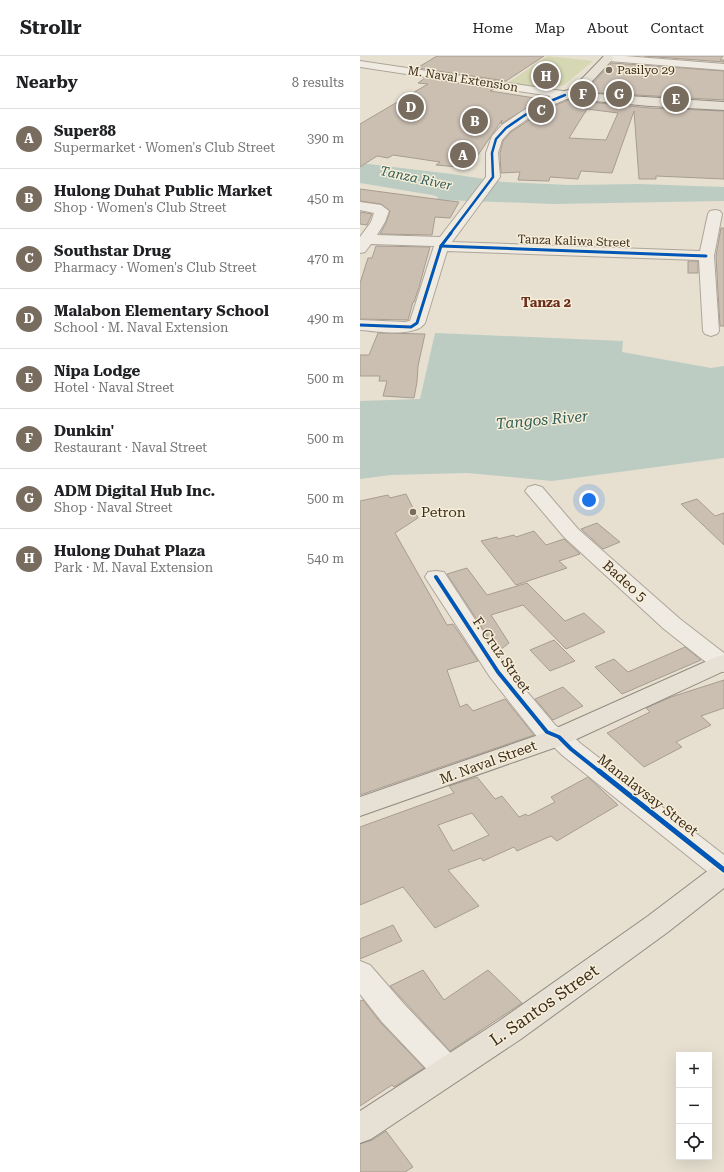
<!DOCTYPE html>
<html lang="en">
<head>
<meta charset="utf-8">
<style>
  body { margin:0; font-family:"Roboto Serif",serif; background:#f6f6f6; color:#202124 }
  .controls { position:absolute; right:12px; bottom:12px; display:grid; overflow:hidden; border-radius:0px; box-shadow:0 4px 16px #0002 }
  .controls button { width:36px; height:36px; display:grid; place-items:center; padding:0; border:0; border-bottom:1px solid #e0e0e0; background:#fff; color:#202124; font:20px sans-serif }
  .you { position:absolute; left:229px; top:444px; width:14px; height:14px; margin:-10px; border:3px solid #fff; border-radius:50%; background:#1a73e8; box-shadow:0 0 0 6px #1a73e833 }
  .badge { display:grid; place-items:center; width:26px; height:26px; border-radius:50%; background:#786c5e; color:#fff; font-size:13px; font-weight:700 }
  .pin { position:absolute; translate:-50% -50%; border:2px solid #fff; box-shadow:0 1px 4px #0006 }
  .list { margin:0; padding:0; list-style:none }
  h2 { display:flex; justify-content:space-between; align-items:center; height:52px; margin:0; padding:0 16px; font-size:17px }
  h2 small { font-size:13px; font-weight:400; color:#757577 }
  .list li { display:grid; grid-template-columns:26px 1fr auto; gap:12px; align-items:center; box-sizing:border-box; height:60px; padding:0 16px; border-top:1px solid #e0e0e0 }
  .list b { display:block; font-size:15px; white-space:nowrap }
  .list p { margin:0; font-size:13px; white-space:nowrap; color:#757577 }
  .list em { font-size:13px; font-style:normal; color:#757577 }
  .icon { flex:none; width:22px; height:22px; fill:none; stroke:currentColor; stroke-width:2; stroke-linecap:round; stroke-linejoin:round }
  .map { position:relative; flex:none; width:364px; height:1116px; overflow:hidden }
  header { display:flex; align-items:center; gap:24px; box-sizing:border-box; height:56px; padding:0 20px; background:#fff; border-bottom:1px solid #e0e0e0 }
  header strong { font-size:19px }
  nav { display:flex; gap:22px; margin-inline-start:auto; font-size:14px }
  main { display:flex }
  aside { flex:1; background:#fff }
  .map>svg:first-child { display:block }
</style>
</head>
<body>
<header>
<strong>Strollr</strong>
<nav><a>Home</a><a>Map</a><a>About</a><a>Contact</a></nav>
</header>
<main>
<aside>
<h2>Nearby<small>8 results</small></h2>
<ul class="list">
<li><span class="badge">A</span><div><b>Super88</b><p>Supermarket · Women's Club Street</p></div><em>390 m</em></li>
<li><span class="badge">B</span><div><b>Hulong Duhat Public Market</b><p>Shop · Women's Club Street</p></div><em>450 m</em></li>
<li><span class="badge">C</span><div><b>Southstar Drug</b><p>Pharmacy · Women's Club Street</p></div><em>470 m</em></li>
<li><span class="badge">D</span><div><b>Malabon Elementary School</b><p>School · M. Naval Extension</p></div><em>490 m</em></li>
<li><span class="badge">E</span><div><b>Nipa Lodge</b><p>Hotel · Naval Street</p></div><em>500 m</em></li>
<li><span class="badge">F</span><div><b>Dunkin'</b><p>Restaurant · Naval Street</p></div><em>500 m</em></li>
<li><span class="badge">G</span><div><b>ADM Digital Hub Inc.</b><p>Shop · Naval Street</p></div><em>500 m</em></li>
<li><span class="badge">H</span><div><b>Hulong Duhat Plaza</b><p>Park · M. Naval Extension</p></div><em>540 m</em></li>
</ul>
</aside>
<div class="map">
<svg width="364" height="1116" viewBox="0 0 364 1116">
  <rect width="100%" height="100%" fill="#e7e0d1"/>
  <polygon fill="#d6d7b3" points="187,0 233,5 204,29 191,32 148,27"/>
  <g fill="#bcccc2">
    <polygon points="0,107 92,118 143,126 209,129 279,128 364,131 364,145 194,148 82,144 77,143 78,141 72,139 0,127"/>
    <polygon points="75,277 263,285 262,296 351,312 364,310 364,402 192,425 107,417 31,419 0,423 0,345 60,343"/>
  </g>
  <g fill="#cbbfb2" stroke="#a89c90" fill-rule="evenodd">
    <polygon points="77,0 184,0 146,25 57,12"/>
    <polygon points="284,0 363,0 360,4 364,4 364,6"/>
    <polygon points="252,7 364,15 364,44 224,36"/>
    <polygon points="65,22 134,33 130,35 181,43 141,68 142,64 109,112 76,109 80,106 33,99 28,102 17,100 0,111 0,68 68,28 58,27"/>
    <path d="M208,44L290,52L364,55V123L296,120V123H279L274,55L252,117L221,115L218,123L190,121L189,125L158,124L160,116L141,117L140,97L143,85L151,76L186,53ZM227,53L258,57L246,84L209,82Z"/>
    <polygon points="0,133 75,143 99,146 90,162 75,161 72,179 20,178 26,167 30,155 21,148 0,145"/>
    <polygon points="0,156 12,158 7,169 0,168"/>
    <polygon points="361,172 364,172 364,270 360,270 356,200"/>
    <polygon points="16,190 70,191 59,231 54,246 53,246 48,264 0,263 0,227 8,202 12,202"/>
    <rect x="328" y="205" width="10" height="12"/>
    <polygon points="18,277 65,278 58,310 57,326 54,342 23,340 27,325 19,325 20,320 0,320 0,299 9,299"/>
    <polygon points="46,438 58,462 35,477 87,569 93,568 118,605 87,614 100,651 107,648 113,655 145,643 174,679 0,739 0,445 28,439 30,442"/>
    <polygon points="337,443 355,460 364,457 364,489 321,448"/>
    <polygon points="237,467 260,486 243,493 221,473"/>
    <polygon points="174,475 186,489 204,483 220,498 199,505 207,512 156,529 121,485 137,481 138,483 154,479 156,481"/>
    <polygon points="107,512 127,539 167,527 205,565 224,557 245,576 206,593 163,549 131,559 149,587 140,594 133,584 131,585 87,518"/>
    <polygon points="194,584 215,605 190,615 170,594"/>
    <polygon points="325,591 341,604 262,638 235,611 254,603 268,616"/>
    <polygon points="364,624 364,652 341,660 351,669 316,686 322,691 284,711 247,677 290,656 286,652 311,641"/>
    <polygon points="203,631 223,650 193,664 175,643"/>
    <path d="M117,721L135,743L142,740L159,761L166,758L168,760L195,746L191,741L228,721L258,749L197,785L191,780L157,795L154,791L123,805L121,802L88,814L119,850L75,872L43,831L0,849V771L94,737L89,730ZM112,757L129,779L93,795L78,769Z"/>
    <polygon points="33,869 42,885 0,903 0,883"/>
    <polygon points="63,914 84,944 128,914 162,947 90,995 30,930"/>
    <polygon points="3,944 21,967 64,1012 34,1031 32,1029 0,1050 0,945"/>
    <polygon points="26,1075 53,1111 45,1116 0,1116 0,1088 12,1084"/>
  </g>
  <g fill="none" stroke-linecap="round" stroke-linejoin="round">
    <defs>
      <g id="minor">
        <polygon points="244,0 265,0 364,8 364,14 248,5 244,4 242,2"/>
        <path d="M0,5L209,36L211,39L209,42L185,52L169,62L150,75L142,84L138,97L140,121L92,186L340,195L348,158L350,155L355,154L360,155L362,158L354,200L359,275L357,278L351,280L345,278L343,275L339,204L87,195L65,267C55,282 17,275 0,274V264L45,266L50,265L74,190L11,188L5,196L0,197V181L11,166L14,157L0,154V146L21,149L29,155L25,166L17,179L80,181L126,121V97L132,80L142,69L161,56L177,46L191,40L0,11Z"/>
        <polygon points="175,429 182,431 218,473 320,563 364,597 364,616 356,614 304,573 204,481 165,435 168,431"/>
        <polygon points="76,515 84,516 146,611 196,670 208,675 220,687 364,799 364,824 354,821 202,699 190,687 178,682 130,621 65,521 68,516"/>
        <polygon points="0,905 10,909 44,948 99,1006 103,1015 99,1024 88,1028 77,1024 22,966 0,938"/>
      </g>
      <g id="major">
        <polygon points="244,0 252,0 254,2 221,37 364,46 364,54 290,50 201,42 199,39 201,36 212,33"/>
        <polygon points="364,599 364,615 208,687 0,760 0,741 190,675 356,601"/>
        <polygon points="364,807 364,832 308,876 161,983 11,1083 0,1087 0,1055 139,965 288,860 354,810"/>
      </g>
    </defs>
    <use href="#minor" stroke="#ada599" stroke-width="2"/>
    <use href="#major" stroke="#928b80" stroke-width="2"/>
    <use href="#minor" fill="#efebe3" fill-rule="evenodd"/>
    <use href="#major" fill="#e6e1d4" fill-rule="evenodd"/>
    <defs>
      <polyline id="cycleway-far3" points="90,178 133,121 132,97 136,83 146,72 165,59 181,49 205,39"/>
      <g id="cycleway-far2">
        <polyline points="81,190 346,200"/>
        <polyline points="0,269 51,271 57,267 81,190 91,177"/>
      </g>
      <polyline id="cycleway-far1" points="76,521 138,616 187,676 199,681 211,693 240,716"/>
      <polyline id="cycleway" points="239,715 364,814"/>
    </defs>
    <use href="#cycleway-far3" stroke="#f7eed8" stroke-width="4"/>
    <use href="#cycleway-far2" stroke="#f7eed8" stroke-width="5"/>
    <use href="#cycleway-far1" stroke="#f7eed8" stroke-width="6"/>
    <use href="#cycleway" stroke="#f7eed8" stroke-width="8"/>
    <use href="#cycleway-far3" stroke="#0057b8" stroke-width="2.5"/>
    <use href="#cycleway-far2" stroke="#0057b8" stroke-width="3"/>
    <use href="#cycleway-far1" stroke="#0057b8" stroke-width="4"/>
    <use href="#cycleway" stroke="#0057b8" stroke-width="5"/>
  </g>
  <g fill="#786c5e" stroke="#f7eed8" stroke-width="1.5">
    <circle cx="249" cy="14" r="4"/>
    <circle cx="53" cy="456" r="4"/>
  </g>
  <g text-anchor="middle" dominant-baseline="central" stroke-width="3" stroke-linejoin="round" paint-order="stroke">
    <g font-size="12" fill="#3d2e20" stroke="#f7eed8" text-anchor="start">
      <text x="257" y="14">Pasilyo 29</text>
    </g>
    <g font-size="12" fill="#3d2e20" stroke="#f7eed8">
      <text transform="translate(103 23) rotate(9)">M. Naval Extension</text>
      <text transform="translate(214 185) rotate(2)">Tanza Kaliwa Street</text>
    </g>
    <g font-size="13" font-style="italic" fill="#2f5d5a" stroke="#f7eed8">
      <text transform="translate(56 122) rotate(12)">Tanza River</text>
    </g>
    <g font-size="13" font-weight="bold" fill="#6b2e1e" stroke="#f7eed8">
      <text x="186" y="246">Tanza 2</text>
    </g>
    <g font-size="14" fill="#3d2e20" stroke="#f7eed8" text-anchor="start">
      <text x="61" y="456">Petron</text>
    </g>
    <g font-size="14" fill="#3d2e20" stroke="#f7eed8">
      <text transform="translate(265 525) rotate(42)">Badeo 5</text>
      <text transform="translate(142 599) rotate(55)">F. Cruz Street</text>
      <text transform="translate(128 706) rotate(-20)">M. Naval Street</text>
      <text transform="translate(288 739) rotate(38)">Manalaysay Street</text>
    </g>
    <g font-size="15" font-style="italic" fill="#2f5d5a" stroke="#f7eed8">
      <text transform="translate(182 364) rotate(-5)">Tangos River</text>
    </g>
    <g font-size="17" fill="#3d2e20" stroke="#f7eed8">
      <text transform="translate(184 949) rotate(-35)">L. Santos Street</text>
    </g>
  </g>
</svg>
<div class="controls">
<button>+</button>
<button>−</button>
<button><svg class="icon" aria-label="locate" viewBox="0 0 24 24"><circle cx="12" cy="12" r="6"/><path d="M12 2v4M12 18v4M2 12h4M18 12h4"/></svg></button>
</div>
<div class="you"></div>
<div class="pin badge" style="left:103px;top:99px">A</div>
<div class="pin badge" style="left:115px;top:65px">B</div>
<div class="pin badge" style="left:181px;top:54px">C</div>
<div class="pin badge" style="left:51px;top:51px">D</div>
<div class="pin badge" style="left:316px;top:43px">E</div>
<div class="pin badge" style="left:223px;top:38px">F</div>
<div class="pin badge" style="left:259px;top:38px">G</div>
<div class="pin badge" style="left:186px;top:20px">H</div>
</div>
</main>
</body>
</html>
